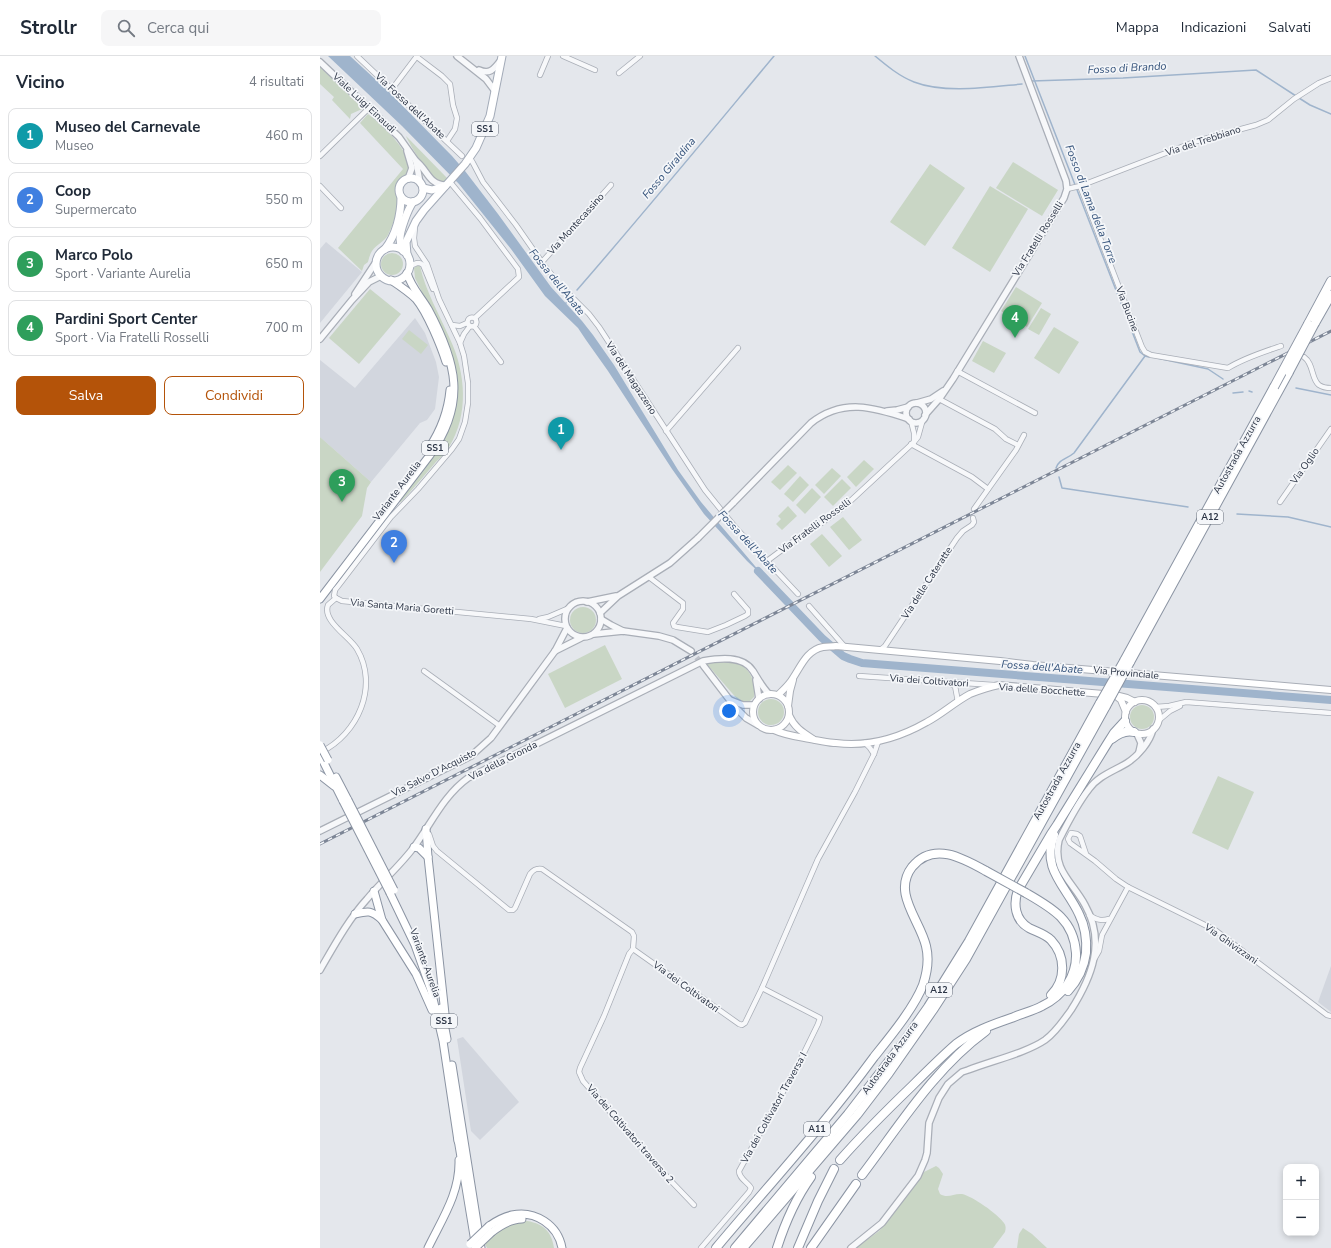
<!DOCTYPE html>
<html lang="it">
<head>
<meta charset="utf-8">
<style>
  body { margin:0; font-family:"Nunito Sans",sans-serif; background:#f6f6f7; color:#1f2937 }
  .controls { position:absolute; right:12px; bottom:12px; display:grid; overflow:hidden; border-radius:8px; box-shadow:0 2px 6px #0003 }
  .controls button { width:36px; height:36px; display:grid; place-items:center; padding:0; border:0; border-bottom:1px solid #e0e1e3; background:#fff; color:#1f2937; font:20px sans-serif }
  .you { position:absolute; left:409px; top:655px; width:14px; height:14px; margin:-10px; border:3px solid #fff; border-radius:50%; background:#1a73e8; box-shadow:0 0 0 6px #1a73e833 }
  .badge { display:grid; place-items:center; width:26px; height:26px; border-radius:50%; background:#b45309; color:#fff; font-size:13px; font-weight:700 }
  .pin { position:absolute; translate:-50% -33px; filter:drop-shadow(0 1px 2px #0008) }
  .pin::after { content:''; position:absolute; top:21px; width:14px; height:12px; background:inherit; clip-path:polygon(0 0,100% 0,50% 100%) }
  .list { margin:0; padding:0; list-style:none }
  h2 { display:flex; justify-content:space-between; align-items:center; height:52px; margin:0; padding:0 16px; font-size:17px }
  h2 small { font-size:13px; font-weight:400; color:#747a83 }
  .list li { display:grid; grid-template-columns:26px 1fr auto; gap:12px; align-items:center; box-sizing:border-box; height:56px; margin:0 8px 8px; padding:0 8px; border:1px solid #e0e1e3; border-radius:8px }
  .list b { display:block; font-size:15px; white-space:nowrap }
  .list p { margin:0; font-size:13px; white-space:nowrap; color:#747a83 }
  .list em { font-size:13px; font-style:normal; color:#747a83 }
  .actions { display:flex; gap:8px; padding:12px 16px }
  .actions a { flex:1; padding:9px 0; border:1px solid #b45309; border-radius:8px; text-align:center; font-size:14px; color:#b45309 }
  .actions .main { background:#b45309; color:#fff }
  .icon { flex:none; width:22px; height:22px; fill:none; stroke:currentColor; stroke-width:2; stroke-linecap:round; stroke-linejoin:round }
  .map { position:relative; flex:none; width:1011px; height:1192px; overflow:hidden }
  header { display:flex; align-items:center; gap:24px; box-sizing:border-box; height:56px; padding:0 20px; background:#fff; border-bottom:1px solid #e0e1e3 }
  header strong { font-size:19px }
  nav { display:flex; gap:22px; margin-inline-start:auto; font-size:14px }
  .search { width:280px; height:36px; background:#f6f6f7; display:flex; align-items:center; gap:10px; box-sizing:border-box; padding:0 14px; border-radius:8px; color:#747a83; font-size:15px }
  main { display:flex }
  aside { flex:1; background:#fff }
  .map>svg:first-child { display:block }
</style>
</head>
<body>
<header>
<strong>Strollr</strong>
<div class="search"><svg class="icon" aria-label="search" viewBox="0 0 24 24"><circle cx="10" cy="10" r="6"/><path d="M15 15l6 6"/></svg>Cerca qui</div>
<nav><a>Mappa</a><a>Indicazioni</a><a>Salvati</a></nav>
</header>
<main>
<aside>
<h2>Vicino<small>4 risultati</small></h2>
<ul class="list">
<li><span class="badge" style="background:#0f9aa8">1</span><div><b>Museo del Carnevale</b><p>Museo</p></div><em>460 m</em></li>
<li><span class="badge" style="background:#3f7fe0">2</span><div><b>Coop</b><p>Supermercato</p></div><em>550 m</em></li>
<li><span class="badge" style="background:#2e9e5b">3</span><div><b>Marco Polo</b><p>Sport · Variante Aurelia</p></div><em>650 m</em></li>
<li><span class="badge" style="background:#2e9e5b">4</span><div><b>Pardini Sport Center</b><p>Sport · Via Fratelli Rosselli</p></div><em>700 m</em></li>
</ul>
<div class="actions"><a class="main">Salva</a><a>Condividi</a></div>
</aside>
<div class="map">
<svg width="1011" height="1192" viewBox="0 0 1011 1192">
  <rect width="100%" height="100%" fill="#e4e7ec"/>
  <g fill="#d2d6de">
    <polygon points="6,186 42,216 0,267 0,193"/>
    <polygon points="95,262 105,277 116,306 119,321 115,353 107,364 100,367 51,426 0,381 0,304 35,332"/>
    <polygon points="1011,910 1011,956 998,946"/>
    <polygon points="143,981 199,1046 160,1084 151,1075 137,983"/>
  </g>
  <g fill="#c9d6c5">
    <polygon points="0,11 42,51 42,53 31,58 30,63 12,44 14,41 0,28"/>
    <path d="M48,58C60,66 93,98 89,113C87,121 78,121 76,129C75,135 77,139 78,144C78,157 73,168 68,179C64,186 57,188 52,195C50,198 49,202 48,206L44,209L42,215L18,192L83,113L40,67Z"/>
    <path d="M86,80L127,122L126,126C120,128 115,125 111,121C106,115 88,86 86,80Z"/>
    <polygon points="693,106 738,134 722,160 676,132"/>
    <polygon points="610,108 645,132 605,190 570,166"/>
    <polygon points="670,130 708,153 670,216 632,192"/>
    <circle cx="72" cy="208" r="11"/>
    <path d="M98,209L100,210C105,234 120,260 130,283C146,317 149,359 129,391C126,397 120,402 115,407C104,420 93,433 81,446H79L133,362L136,344L137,332L136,317L121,275L95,222L94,212Z"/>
    <polygon points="696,231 722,247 707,271 681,255"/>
    <polygon points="50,233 81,258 39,308 9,282"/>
    <polygon points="721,252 731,258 719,279 708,273"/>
    <polygon points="734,271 759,286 739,318 714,302"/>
    <polygon points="89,274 108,289 101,298 82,283"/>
    <polygon points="663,285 686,297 674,317 652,305"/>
    <polygon points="0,381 51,426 47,432 42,460 0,516"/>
    <polygon points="544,404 554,413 536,431 527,421"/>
    <polygon points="468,409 477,417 460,434 451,426"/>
    <polygon points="512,412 521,420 504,438 495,429"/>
    <polygon points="480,420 489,429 473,446 464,438"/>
    <polygon points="522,423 531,432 513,450 504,441"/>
    <polygon points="492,432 501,441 485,458 476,449"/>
    <polygon points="468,450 477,460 462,474 456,468 461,463 458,460"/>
    <polygon points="523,461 542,484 529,494 510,471"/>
    <polygon points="502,478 522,500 509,511 490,488"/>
    <circle cx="263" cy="564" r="13"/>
    <polygon points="285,589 302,623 245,652 228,618"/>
    <path d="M412,605C429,609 436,624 434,641L428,647H421L418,644L386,607Z"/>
    <circle cx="451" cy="656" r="13"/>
    <circle cx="822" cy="661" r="12"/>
    <polygon points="898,720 934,736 908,794 872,777"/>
    <path d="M616,1110L619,1112L623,1118L618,1133L620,1138C628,1143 634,1137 642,1138C652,1140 678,1158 684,1167C686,1170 686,1172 685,1176L673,1192H536L559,1175L565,1168L604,1116Z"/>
    <path d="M200,1164C220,1166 231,1172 234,1192H167L165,1188L182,1171Z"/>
    <polygon points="703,1172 712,1178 727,1192 697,1192 699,1178"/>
  </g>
  <polygon fill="#9fb4cc" points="8,0 30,0 68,35 132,100 145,115 178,158 231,231 262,265 273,279 294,309 358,414 381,446 446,523 427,505 384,458 352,413 288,315 266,284 258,272 225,240 191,193 139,128 82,70"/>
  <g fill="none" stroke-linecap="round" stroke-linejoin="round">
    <g stroke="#9fb4cc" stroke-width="1.5">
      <path d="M555,0C567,10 579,20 594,26C625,38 670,31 702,28"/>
      <polyline points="705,0 820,296 825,300 829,301"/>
      <polyline points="712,25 803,22 936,14 976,40"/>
      <polyline points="979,42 990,49 1011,58"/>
      <path d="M257,234C324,157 389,78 454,0"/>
      <polyline points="245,248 250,243"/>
      <polyline points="837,302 888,313 903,323"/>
      <polyline points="976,332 1011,339"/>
      <polyline points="929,335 932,336"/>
      <polyline points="913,337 923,336"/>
      <path d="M736,412C739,403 747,403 754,397L825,300"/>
      <polyline points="739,421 742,432 868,451"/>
      <polyline points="917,458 968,461 1011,471"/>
    </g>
    <polyline stroke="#9fb4cc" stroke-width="8" points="438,515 502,582 523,600 530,603 542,607 1011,644"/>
    <polyline stroke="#bfc3cb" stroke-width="5.5" stroke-dasharray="5.5 3" stroke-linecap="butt" points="371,595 383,609"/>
    <defs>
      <g id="minor">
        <polyline points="37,0 142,100"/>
        <polyline points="243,0 275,14"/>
        <polyline points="97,1 122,20 130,28 133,49 137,62 135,73 127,85"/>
        <polyline points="299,17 320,0"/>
        <polyline points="220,19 228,0"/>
        <polyline points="72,33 97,0"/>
        <polyline points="0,100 49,52"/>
        <polyline points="150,102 153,107 163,126 196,169 224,209 240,229 269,258 279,271 385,434 415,471 478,538"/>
        <polyline points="130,126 160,162 198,213 199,221 155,262"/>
        <polyline points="0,130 21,152"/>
        <path d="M760,130L822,291L825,296L831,299L908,312C924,302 943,296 961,290"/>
        <polyline points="747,133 760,130 877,85 936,69 948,64 974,43 999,27 1011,22"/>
        <polyline points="95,171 94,182 95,190 107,208 119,243 140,287 144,300 148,327 148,347 145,366 139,383 132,393 98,433 71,461 19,529 15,534 14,540 16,542 22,545 211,563 246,570"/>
        <polyline points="222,206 291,129"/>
        <path d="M89,211C94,208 98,205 103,209L113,233"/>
        <circle cx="152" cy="266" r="4.5"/>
        <polyline points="132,269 140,270 147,267"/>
        <polyline points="154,270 181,306"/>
        <polyline points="140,287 144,278 150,270"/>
        <path d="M984,301C994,308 991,323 999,329C1002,331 1007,332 1011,332"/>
        <polyline points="637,315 715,357"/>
        <polyline points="620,342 621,344 675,373 686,383 698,389"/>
        <polyline points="591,365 594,377 594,386"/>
        <polyline points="346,375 418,292"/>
        <polyline points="591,388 652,421 668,433"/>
        <polyline points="960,446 1011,373"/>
        <polyline points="654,453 696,394 704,379"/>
        <polyline points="447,505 478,482 503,466 525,450 594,386 598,381 603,363"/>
        <polyline points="329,521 363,547 363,553 353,567 354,570 357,571 388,576 406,569 425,560 428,558 428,554 414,538"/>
        <polyline points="489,550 525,591"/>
        <polyline points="219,563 228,561 249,552"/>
        <polyline points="560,594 565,590 637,482 643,475 652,469 654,466 653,462"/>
        <polyline points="104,615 180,670"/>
        <polyline points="539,620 674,629"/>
        <polyline points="626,626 635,630 638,646"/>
        <polyline points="835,651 849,650 866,646 1011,657"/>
        <polyline points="838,665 850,655 860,650"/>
        <polyline points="545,687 550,692 554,698"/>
        <path d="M1,696C38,678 59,630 37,593C29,580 2,565 8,549L16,542"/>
        <path d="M109,778L113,790L117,795L189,854H193L195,852L210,818C214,813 217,812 222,813L312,876L314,880L313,893L419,968L422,969L425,967L442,932L498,803L535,736L554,698L558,686"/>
        <polyline points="766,798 760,780 757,778 751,777 748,783 750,787 775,805 796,823 808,831 895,874 1007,959 1011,960"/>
        <path d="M769,859C777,864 781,865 789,863"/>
        <polyline points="313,893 309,898 284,960 260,1012 259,1016 263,1025 350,1124 374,1149"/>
        <polyline points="775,902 779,895 782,879 808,831"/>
        <path d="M381,1192L429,1136L431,1132C428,1126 419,1123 419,1115L479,1007L498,968L500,962L442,932"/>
      </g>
      <g id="tertiary">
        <polyline points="137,0 166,23 175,35"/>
        <polyline points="0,6 79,81 96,105 100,127"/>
        <path d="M159,14C170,19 174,13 181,4"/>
        <polyline points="87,95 92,112 88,123"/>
        <path d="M96,105C107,113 109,129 125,129"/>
        <polyline points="35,238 56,206"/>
        <polyline points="0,283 32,244 49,226 61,220"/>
        <polyline points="597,347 611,343 623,335"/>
        <circle cx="596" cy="357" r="10"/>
        <polyline points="567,355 577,354 588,351"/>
        <polyline points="605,359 620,342 633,323 744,142 747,133 746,125 699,0"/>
        <path d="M413,447L491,367C523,342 553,351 589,363"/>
        <circle cx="263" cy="563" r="18"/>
        <polyline points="267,546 296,540"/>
        <polyline points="280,557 298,540 350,507 378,482"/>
        <polyline points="281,563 291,569 303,575"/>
        <polyline points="274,578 303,575 339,580 353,584 371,595"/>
        <polyline points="235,595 261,582"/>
        <polyline points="383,609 415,651 426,662 438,669"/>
        <polyline points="436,624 439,643"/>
        <polyline points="410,644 423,649 434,649"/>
        <polyline points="817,678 821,687 819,696"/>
        <polyline points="0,775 151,700 171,682 235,595 247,572"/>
        <path d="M0,914C14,890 28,864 47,843C62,825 80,810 94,791C111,768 124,739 148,722L383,605C399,602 423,599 433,615C438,623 442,631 449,638"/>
        <path d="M531,1192L562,1167L598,1120L605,1104L607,1097L609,1067L619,1042L628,1028L642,1016L648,1014C671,1005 706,997 725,984C736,976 743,965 751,954C772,921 786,886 765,849C752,825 732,814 739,784C747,768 758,747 769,733C778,720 794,715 807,707C818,700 830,686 833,673"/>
      </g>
      <g id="secondary">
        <circle cx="451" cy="656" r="18"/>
        <path d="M458,639C463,634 469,629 473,622C481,610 487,594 503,591C507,590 512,591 516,590L680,605L713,609L1011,634"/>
        <polyline points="796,640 801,644 806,656"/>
        <circle cx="822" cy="661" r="17"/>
        <polyline points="468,650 470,635 473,624"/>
        <path d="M469,659C474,671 482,676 493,683"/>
        <path d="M454,674C467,680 481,681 495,684C502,685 509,687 516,687C548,691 579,682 607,666C622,658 635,646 650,638C660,634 669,631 679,629L795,639L807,642L815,646"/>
      </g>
      <g id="primary">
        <circle cx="91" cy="134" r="12"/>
        <polyline points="103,132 112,134 125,130"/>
        <circle cx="73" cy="208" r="17"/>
        <path d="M65,193C76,179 81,159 81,141"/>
        <path d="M83,195C81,191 80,187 80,183C80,174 88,153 93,146"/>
        <polyline points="87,199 86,186 96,165 104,154 145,108 156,92 170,60 182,0"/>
      </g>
      <g id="trunk">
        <path d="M71,224C80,230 89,236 96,243C107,256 121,290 126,306"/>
        <path d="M109,392C121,374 128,356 130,334"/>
        <path d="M0,543L110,399C147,347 137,307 108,253C101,241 91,231 87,217"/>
        <polyline points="0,699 23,745"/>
        <polyline points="0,719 14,730"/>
        <polyline points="16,721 28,744"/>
        <polyline points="106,773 108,801 125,958"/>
        <polyline points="94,791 99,792 108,801"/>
        <polyline points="54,835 62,864 96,918 112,954"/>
        <polyline points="70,837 95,889 111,934 123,985 138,1085"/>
        <path d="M35,858C48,855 51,854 62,864"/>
        <polyline points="121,952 127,983"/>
        <polyline points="132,1009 161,1192"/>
        <path d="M169,1170C176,1165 183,1161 192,1159C215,1154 238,1169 242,1192"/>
        <path d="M172,1176C181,1169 191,1163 202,1163"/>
        <path d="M108,1192C122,1163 140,1137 139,1104"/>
      </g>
      <g id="motorway">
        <polyline points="995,267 1011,239"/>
        <polyline points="988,268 1011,225"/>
        <polyline points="804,605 954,331"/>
        <polyline points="810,606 969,316"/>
        <path d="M792,683C798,678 806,674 814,676"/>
        <path d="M734,779C721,813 746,830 759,858C765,870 767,883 766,897C764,912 758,924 748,935"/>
        <path d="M731,939C746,924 746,900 731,884C725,878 717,876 709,872C695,864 693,848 698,834L731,778L737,769L787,688L794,677L805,665"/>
        <polyline points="138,1080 156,1189"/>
        <path d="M520,1104C543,1078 567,1054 592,1030C606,1016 621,1001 636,988C653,975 674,968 694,961C703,957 713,955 722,950C743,940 757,920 756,897C754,864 732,852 706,837"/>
        <path d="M542,1119C580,1069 614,1013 666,975"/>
        <path d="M396,1192C449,1129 505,1068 554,1001C570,981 594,952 603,929C607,917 609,902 606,890C600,864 572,837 592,811C613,785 643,802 666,815"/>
        <polyline points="415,1192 528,1058 582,988 608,951 649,885 780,647"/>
        <polyline points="423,1192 537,1059 569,1017 613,954 646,903 786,650"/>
        <path d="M457,1192C465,1167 476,1142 491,1121"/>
        <polyline points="478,1192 498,1145 514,1113"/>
        <polyline points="491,1192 536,1128"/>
      </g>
    </defs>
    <use href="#minor" stroke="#a9aeb7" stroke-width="6"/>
    <use href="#tertiary" stroke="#a9aeb7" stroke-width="8"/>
    <use href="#secondary" stroke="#a9aeb7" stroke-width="8"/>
    <use href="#primary" stroke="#a3abb8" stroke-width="9"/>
    <use href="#trunk" stroke="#8b94a3" stroke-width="9"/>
    <use href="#motorway" stroke="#8b94a3" stroke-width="10"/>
    <use href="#minor" stroke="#f7f8fa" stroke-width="4.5"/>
    <use href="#tertiary" stroke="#f7f8fa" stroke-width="5.5"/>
    <use href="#secondary" stroke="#fff" stroke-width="6"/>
    <use href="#primary" stroke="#fff" stroke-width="7"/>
    <use href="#trunk" stroke="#fff" stroke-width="7"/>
    <use href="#motorway" stroke="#fff" stroke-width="8"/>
    <defs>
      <polyline id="rail" points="0,788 1011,275"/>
    </defs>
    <use href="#rail" stroke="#7d8696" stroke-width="3"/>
    <use href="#rail" stroke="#f4f6f9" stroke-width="1.5" stroke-dasharray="4.5" stroke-linecap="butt"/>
    <defs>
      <polyline id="tertiary-bridge" points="378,482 413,447"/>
      <g id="trunk-bridge">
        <polyline points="0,689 8,704"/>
        <polyline points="28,744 74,834"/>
        <polyline points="23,745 70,837"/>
        <polyline points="150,1188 169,1170"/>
        <polyline points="155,1192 172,1176"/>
      </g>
      <g id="motorway-bridge">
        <polyline points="969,316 995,267"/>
        <polyline points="954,331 988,268"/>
        <polyline points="780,647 804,605"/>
        <polyline points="786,650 810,606"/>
        <polyline points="666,815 706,837"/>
      </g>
    </defs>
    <use href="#tertiary-bridge" stroke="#a9aeb7" stroke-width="8" stroke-linecap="butt"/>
    <use href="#trunk-bridge" stroke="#8b94a3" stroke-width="9" stroke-linecap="butt"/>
    <use href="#motorway-bridge" stroke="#8b94a3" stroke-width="10" stroke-linecap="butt"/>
    <use href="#tertiary-bridge" stroke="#f7f8fa" stroke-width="5.5"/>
    <use href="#trunk-bridge" stroke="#fff" stroke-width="7"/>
    <use href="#motorway-bridge" stroke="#fff" stroke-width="8"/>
  </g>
  <g text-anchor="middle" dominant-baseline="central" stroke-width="3.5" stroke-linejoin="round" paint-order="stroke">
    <g fill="#f4f6f9" stroke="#676e7b" stroke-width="1">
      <rect x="152" y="66" width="26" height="14" rx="3"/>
      <rect x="102" y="385" width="26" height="14" rx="3"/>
      <rect x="877" y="454" width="26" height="14" rx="3"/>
      <rect x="606" y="927" width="26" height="14" rx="3"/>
      <rect x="111" y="958" width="26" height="14" rx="3"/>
      <rect x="484" y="1066" width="26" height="14" rx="3"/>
    </g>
    <g font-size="9" font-weight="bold" fill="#2b3445">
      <text x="165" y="73">SS1</text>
      <text x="115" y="392">SS1</text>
      <text x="890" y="461">A12</text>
      <text x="619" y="934">A12</text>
      <text x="124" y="965">SS1</text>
      <text x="497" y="1073">A11</text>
    </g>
    <g font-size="10" fill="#2b3445" stroke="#f4f6f9">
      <text transform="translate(44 47) rotate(43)">Viale Luigi Einaudi</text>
      <text transform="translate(90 50) rotate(43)">Via Fossa dell'Abate</text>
      <text transform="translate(883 85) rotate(-18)">Via del Trebbiano</text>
      <text transform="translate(256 168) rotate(-48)">Via Montecassino</text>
      <text transform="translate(718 183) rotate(-58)">Via Fratelli Rosselli</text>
      <text transform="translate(807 253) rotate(69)">Via Bucine</text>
      <text transform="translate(311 322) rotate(57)">Via del Magazzeno</text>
      <text transform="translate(917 399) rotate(-61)">Autostrada Azzurra</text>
      <text transform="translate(985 410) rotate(-55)">Via Oglio</text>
      <text transform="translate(77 435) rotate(-53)">Variante Aurelia</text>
      <text transform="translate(495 470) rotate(-36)">Via Fratelli Rosselli</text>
      <text transform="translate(607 527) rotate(-57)">Via delle Cateratte</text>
      <text transform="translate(82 551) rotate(5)">Via Santa Maria Goretti</text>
      <text transform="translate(806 617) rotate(5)">Via Provinciale</text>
      <text transform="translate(609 625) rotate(4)">Via dei Coltivatori</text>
      <text transform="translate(722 634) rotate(4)">Via delle Bocchette</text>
      <text transform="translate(183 705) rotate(-27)">Via della Gronda</text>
      <text transform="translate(114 717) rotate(-27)">Via Salvo D'Acquisto</text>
      <text transform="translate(737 725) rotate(-61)">Autostrada Azzurra</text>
      <text transform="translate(911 888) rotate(35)">Via Ghivizzani</text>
      <text transform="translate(105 907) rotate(70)">Variante Aurelia</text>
      <text transform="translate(366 931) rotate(36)">Via dei Coltivatori</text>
      <text transform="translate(570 1002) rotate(-54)">Autostrada Azzurra</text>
      <text transform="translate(454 1052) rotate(-61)">Via dei Coltivatori Traversa I</text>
      <text transform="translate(310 1078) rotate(49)">Via dei Coltivatori traversa 2</text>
    </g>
    <g font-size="11" font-style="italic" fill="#34527a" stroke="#f4f6f9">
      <text transform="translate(807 12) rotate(-3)">Fosso di Brando</text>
      <text transform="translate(349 112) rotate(-50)">Fosso Giraldina</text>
      <text transform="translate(771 148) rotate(69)">Fosso di Lama della Torre</text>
      <text transform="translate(237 226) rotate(51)">Fossa dell'Abate</text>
      <text transform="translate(428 486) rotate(47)">Fossa dell'Abate</text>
      <text transform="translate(722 611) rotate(4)">Fossa dell'Abate</text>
    </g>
  </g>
</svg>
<div class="controls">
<button>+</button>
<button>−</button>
</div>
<div class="you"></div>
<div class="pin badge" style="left:241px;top:394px;background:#0f9aa8">1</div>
<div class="pin badge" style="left:74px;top:507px;background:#3f7fe0">2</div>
<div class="pin badge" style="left:22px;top:446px;background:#2e9e5b">3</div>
<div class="pin badge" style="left:695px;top:282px;background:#2e9e5b">4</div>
</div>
</main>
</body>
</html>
